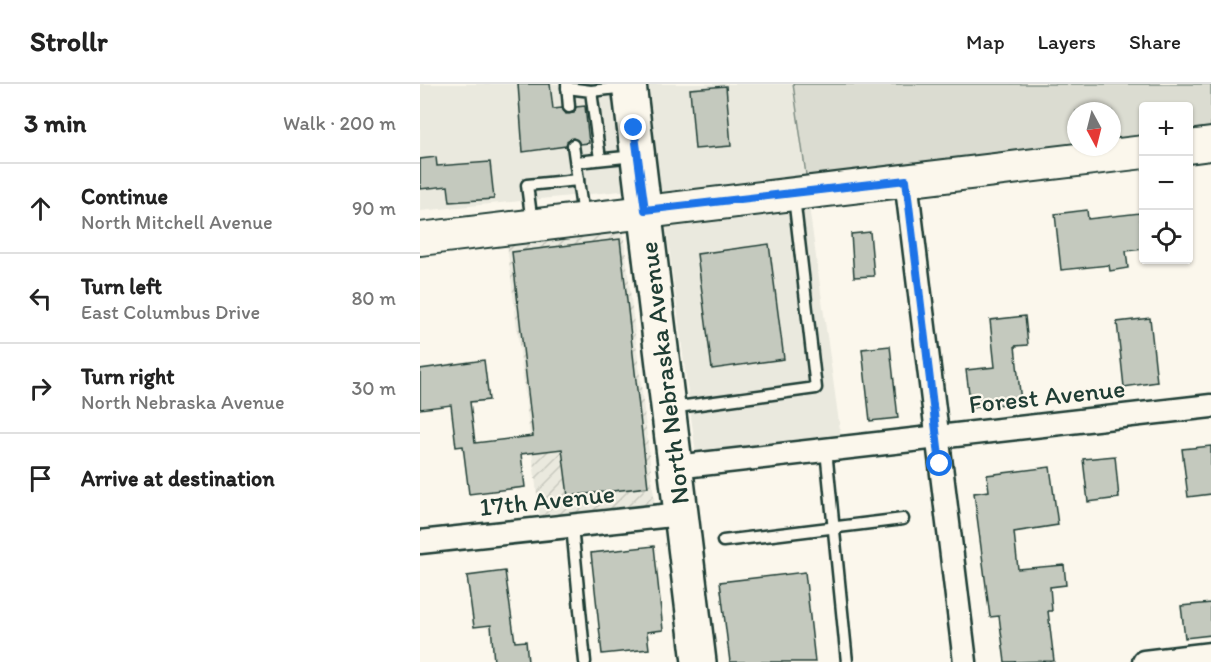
<!DOCTYPE html>
<html lang="en">
<head>
<meta charset="utf-8">
<style>
  body { margin:0; font-family:Itim,sans-serif; background:#f6f6f6; color:#222 }
  .controls { position:absolute; right:18px; top:18px; display:grid; overflow:hidden; border-radius:6px; box-shadow:0 2px 4px #0004 }
  .controls button { width:54px; height:54px; display:grid; place-items:center; padding:0; border:0; border-bottom:2px solid #e0e0e0; background:#fff; color:#222; font:30px sans-serif }
  .compass { position:absolute; left:647px; top:18px; width:54px; height:54px; border-radius:50%; background:#fff; box-shadow:0 2px 4px #0004; rotate:173deg }
  .stop { position:absolute; width:18px; height:18px; margin:-14px; border:4px solid #1a73e8; border-radius:50%; background:#fff }
  .stop.end { background:#1a73e8; border-color:#fff; box-shadow:0 2px 6px #0008 }
  .list { margin:0; padding:0; list-style:none }
  h2 { display:flex; justify-content:space-between; align-items:center; height:78px; margin:0; padding:0 24px; font-size:26px }
  h2 small { font-size:20px; font-weight:400; color:#767676 }
  .list li { display:grid; grid-template-columns:39px 1fr auto; gap:18px; align-items:center; box-sizing:border-box; height:90px; padding:0 24px; border-top:2px solid #e0e0e0 }
  .list b { display:block; font-size:22px; white-space:nowrap }
  .list p { margin:0; font-size:20px; white-space:nowrap; color:#767676 }
  .list em { font-size:20px; font-style:normal; color:#767676 }
  .icon { flex:none; width:33px; height:33px; fill:none; stroke:currentColor; stroke-width:2; stroke-linecap:round; stroke-linejoin:round }
  .map { position:relative; flex:none; width:791px; height:578px; overflow:hidden }
  header { display:flex; align-items:center; gap:36px; box-sizing:border-box; height:84px; padding:0 30px; background:#fff; border-bottom:2px solid #e0e0e0 }
  header strong { font-size:28px }
  nav { display:flex; gap:33px; margin-inline-start:auto; font-size:21px }
  main { display:flex }
  aside { flex:1; background:#fff }
  .map>svg:first-child { display:block }
</style>
</head>
<body>
<header>
<strong>Strollr</strong>
<nav><a>Map</a><a>Layers</a><a>Share</a></nav>
</header>
<main>
<aside>
<h2>3 min<small>Walk · 200 m</small></h2>
<ul class="list">
<li><svg class="icon" aria-label="ahead" viewBox="0 0 24 24"><path d="M12 20V5M6 11l6-6 6 6"/></svg><div><b>Continue</b><p>North Mitchell Avenue</p></div><em>90 m</em></li>
<li><svg class="icon" aria-label="left" viewBox="0 0 24 24"><path d="M17 20v-9H6M10 6l-5 5 5 5"/></svg><div><b>Turn left</b><p>East Columbus Drive</p></div><em>80 m</em></li>
<li><svg class="icon" aria-label="right" viewBox="0 0 24 24"><path d="M7 20v-9h11M14 6l5 5-5 5"/></svg><div><b>Turn right</b><p>North Nebraska Avenue</p></div><em>30 m</em></li>
<li><svg class="icon" aria-label="arrive" viewBox="0 0 24 24"><path d="M6 21V4h12l-3 4 3 4H6"/></svg><div><b>Arrive at destination</b></div></li>
</ul>
</aside>
<div class="map">
<svg width="791" height="578" viewBox="0 0 791 578">
  <defs>
    <pattern id="industrial-furrows" width="10" height="10" patternUnits="userSpaceOnUse" patternTransform="scale(1.5)"><rect width="10" height="10" fill="#eae9de"/><path d="M-1 1l2-2M0 10L10 0M9 11l2-2" fill="none" stroke="#c8c9bf"/></pattern>
  </defs>
  <rect width="100%" height="100%" fill="#fbf7ec"/>
  <filter id="ink" filterUnits="userSpaceOnUse"><feTurbulence type="fractalNoise" baseFrequency=".0167" numOctaves="2"/><feDisplacementMap in="SourceGraphic" scale="12" xChannelSelector="R" yChannelSelector="G"/><feConvolveMatrix kernelMatrix="1 2 1 2 8 2 1 2 1" color-interpolation-filters="sRGB"/></filter>
  <g filter="url(#ink)">
    <polygon fill="#eae9de" points="0,0 372,0 421,353 276,370 241,103 0,127"/>
    <polygon fill="url(#industrial-furrows)" points="203,146 235,421 120,435 87,160"/>
    <polygon fill="#dbdcd1" stroke="#7d8c82" stroke-width="1.5" points="373,0 791,0 791,49 769,52 768,22 724,22 723,58 692,62 692,27 656,27 656,63 387,98"/>
    <g fill="#c4c9be" stroke="#1f3d34" stroke-width="1.5">
      <polygon points="98,0 130,0 133,25 142,24 146,30 154,29 156,23 165,22 169,59 160,60 153,54 148,56 146,62 103,68"/>
      <polygon points="306,2 311,62 275,65 270,5"/>
      <polygon points="16,73 17,82 70,78 74,115 30,118 28,102 0,105 0,75"/>
      <polygon points="667,126 668,135 720,129 723,165 706,167 708,184 690,187 689,181 641,186 635,130"/>
      <polygon points="450,148 454,192 434,193 431,150"/>
      <polygon points="200,155 228,403 148,412 142,365 101,370 105,403 49,410 43,362 36,363 31,321 0,325 0,285 64,276 69,316 50,318 55,359 113,352 92,168"/>
      <polygon points="349,160 364,275 292,285 277,170"/>
      <polygon points="605,232 608,261 595,262 601,318 551,324 546,286 575,283 570,236"/>
      <polygon points="730,234 737,298 704,303 697,238"/>
      <polygon points="470,262 478,334 450,337 442,265"/>
      <polygon points="791,362 791,410 768,413 762,365"/>
      <polygon points="695,372 699,414 668,418 663,375"/>
      <polygon points="630,383 638,441 594,448 598,485 644,481 646,501 630,503 632,527 628,527 634,577 585,578 579,532 570,533 554,409 569,407 567,391"/>
      <polygon points="234,462 243,546 227,548 229,565 182,570 171,469"/>
      <polygon points="85,487 95,558 106,557 108,578 74,578 71,541 54,543 47,492"/>
      <polygon points="385,488 395,578 310,578 300,498"/>
      <polygon points="791,519 791,551 765,554 761,522"/>
    </g>
    <g fill="none" stroke-linecap="round" stroke-linejoin="round">
      <defs>
        <g id="service">
          <polyline points="147,0 149,23"/>
          <polyline points="147,4 171,7 180,75"/>
          <polyline points="171,7 206,3"/>
          <polyline points="153,61 163,132"/>
          <polyline points="156,78 215,72"/>
          <polyline points="112,139 107,101 158,96"/>
          <polyline points="251,324 396,304 374,113"/>
          <polyline points="406,366 427,578"/>
          <polyline points="152,442 165,578"/>
          <polyline points="303,457 483,435"/>
        </g>
        <g id="minor">
          <polyline points="486,96 545,578"/>
          <polyline points="255,383 791,322"/>
          <polyline points="0,458 261,430"/>
          <polyline points="724,578 791,570"/>
        </g>
        <g id="secondary">
          <polyline points="768,63 791,60"/>
          <polyline points="0,155 724,68"/>
        </g>
        <polyline id="primary" points="209,0 279,578"/>
      </defs>
      <use href="#service" stroke="#1f3d34" stroke-width="15"/>
      <use href="#minor" stroke="#1f3d34" stroke-width="27"/>
      <use href="#secondary" stroke="#1f3d34" stroke-width="36"/>
      <use href="#primary" stroke="#1f3d34" stroke-width="38"/>
      <use href="#service" stroke="#fbf7ec" stroke-width="10"/>
      <use href="#minor" stroke="#fbf7ec" stroke-width="22"/>
      <use href="#secondary" stroke="#fbf7ec" stroke-width="32"/>
      <use href="#primary" stroke="#fbf7ec" stroke-width="33"/>
    </g>
  </g>
  <g fill="none" stroke-linecap="round" stroke-linejoin="round" filter="url(#ink)">
    <polyline stroke="#1a73e8" stroke-width="8" points="214,44 225,126 486,96 520,380"/>
  </g>
  <g text-anchor="middle" dominant-baseline="central" stroke-width="4.5" stroke-linejoin="round" paint-order="stroke">
    <g font-size="26" fill="#1f3d34" stroke="#fbf7ec">
      <text transform="translate(244 289) rotate(-97)">North Nebraska Avenue</text>
      <text transform="translate(627 312) rotate(-6)">Forest Avenue</text>
      <text transform="translate(127 416) rotate(-6)">17th Avenue</text>
    </g>
  </g>
</svg>
<div class="controls">
<button>+</button>
<button>−</button>
<button><svg class="icon" aria-label="locate" viewBox="0 0 24 24"><circle cx="12" cy="12" r="6"/><path d="M12 2v4M12 18v4M2 12h4M18 12h4"/></svg></button>
</div>
<svg class="compass" viewBox="-18 -18 36 36"><path d="M0-13l5 13h-10z" fill="#e53935"/><path d="M0 13l5-13h-10z" fill="#767676"/></svg>
<div class="stop" style="left:520px;top:380px"></div>
<div class="stop end" style="left:214px;top:44px"></div>
</div>
</main>
</body>
</html>
